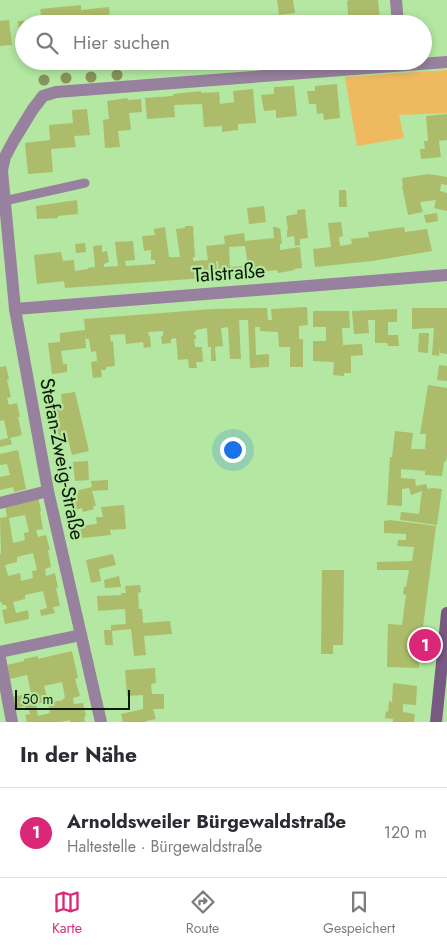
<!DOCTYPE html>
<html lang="de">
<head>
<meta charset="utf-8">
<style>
  body { margin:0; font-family:Jost,sans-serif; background:#f7f7f7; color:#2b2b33 }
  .scale { position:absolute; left:15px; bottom:12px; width:115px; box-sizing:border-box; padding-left:5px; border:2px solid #081b02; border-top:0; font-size:14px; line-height:18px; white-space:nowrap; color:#081b02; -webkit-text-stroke:4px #b3e7a2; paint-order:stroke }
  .you { position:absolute; left:232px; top:449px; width:18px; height:18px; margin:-12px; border:4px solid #fff; border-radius:50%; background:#1a73e8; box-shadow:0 0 0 8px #1a73e833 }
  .badge { display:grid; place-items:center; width:32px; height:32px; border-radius:50%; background:#db2777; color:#fff; font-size:16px; font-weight:700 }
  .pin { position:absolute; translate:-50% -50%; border:2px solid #fff; box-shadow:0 1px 5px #0006 }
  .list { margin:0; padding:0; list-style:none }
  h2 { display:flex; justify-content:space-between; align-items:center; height:65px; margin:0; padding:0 20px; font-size:21px }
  h2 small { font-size:16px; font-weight:400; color:#7c7c81 }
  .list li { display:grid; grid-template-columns:32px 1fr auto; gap:15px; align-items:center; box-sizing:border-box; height:90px; padding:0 20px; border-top:1px solid #e1e1e2 }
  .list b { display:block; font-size:19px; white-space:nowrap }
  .list p { margin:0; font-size:16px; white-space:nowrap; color:#7c7c81 }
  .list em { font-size:16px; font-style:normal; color:#7c7c81 }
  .icon { flex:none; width:28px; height:28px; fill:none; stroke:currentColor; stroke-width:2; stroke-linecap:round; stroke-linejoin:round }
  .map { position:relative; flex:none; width:447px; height:722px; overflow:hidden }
  .search { position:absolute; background:#fff; box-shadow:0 2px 8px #0003; left:15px; right:15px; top:15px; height:55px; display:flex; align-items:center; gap:12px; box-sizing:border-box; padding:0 18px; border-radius:28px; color:#7c7c81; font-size:19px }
  .sheet { height:155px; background:#fff }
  nav { display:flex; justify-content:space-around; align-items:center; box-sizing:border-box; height:70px; border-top:1px solid #e1e1e2; background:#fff; font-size:14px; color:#7c7c81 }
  nav a { display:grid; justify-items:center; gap:2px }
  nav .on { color:#db2777 }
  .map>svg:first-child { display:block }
</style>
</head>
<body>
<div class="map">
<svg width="447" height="722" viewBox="0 0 447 722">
  <rect width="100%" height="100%" fill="#b3e7a2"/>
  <polygon fill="#efb960" points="447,70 447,113 399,115 404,138 357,146 345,77"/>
  <g fill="#acbc6a" fill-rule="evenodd">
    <polygon points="277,0 293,0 295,13 279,15"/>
    <polygon points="350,0 378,0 380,21 378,21 378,24 349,24 347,1"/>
    <polygon points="81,5 81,10 109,7 110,19 122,18 123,24 24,24 24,44 20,45 18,21 42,20 40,9"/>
    <polygon points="9,20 12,45 0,46 0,21"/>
    <polygon points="337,84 340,118 324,120 323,113 317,114 316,104 309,104 307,91 315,91 315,86"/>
    <polygon points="294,86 297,116 276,118 276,110 264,111 261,95 274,94 274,87"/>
    <polygon points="253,89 256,123 238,124 238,130 222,132 222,126 204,127 202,104 174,105 175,117 147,119 145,98 173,96 173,94 201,91 201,93 219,92 220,104 228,103 234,102 233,91"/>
    <polygon points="127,98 128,100 141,99 142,112 129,113 131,130 118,131 120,147 105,148 103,120 109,119 107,101"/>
    <polygon points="87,109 90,135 74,136 76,147 51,149 53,172 28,174 25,143 50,140 49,125 73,123 72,110"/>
    <polygon points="447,114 447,140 439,141 441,157 421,159 420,149 425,149 424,141 428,141 426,116"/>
    <polygon points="429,174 447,177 447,185 441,184 440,191 447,193 447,211 434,208 436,200 420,202 423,212 408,215 402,186 403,185 402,178"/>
    <polygon points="339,190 346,190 347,207 339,207"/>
    <polygon points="77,200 78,214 58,216 58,218 37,219 36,206"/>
    <polygon points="264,206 266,222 249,224 247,208"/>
    <polygon points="305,209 308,238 300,239 300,245 295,246 294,236 287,237 287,230 288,230 286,216 297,214 297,210"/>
    <polygon points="437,213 438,221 426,223 424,215"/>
    <polygon points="341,222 343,236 339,237 340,246 352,244 351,239 369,237 368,232 404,227 405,232 427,229 432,251 372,261 315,267 313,249 331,247 328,223"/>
    <polygon points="185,226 193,226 195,257 193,257 193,261 208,260 206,246 225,244 224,236 244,233 245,241 274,238 273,227 277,227 278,229 280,228 282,244 280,244 280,250 300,247 302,268 294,269 295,270 278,273 277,270 249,273 245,246 229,247 230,267 242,266 242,275 219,277 218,261 216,261 218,277 65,288 64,281 37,284 34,255 61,252 63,261 74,260 75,271 88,269 88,268 95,267 93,246 102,245 102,252 107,251 109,262 104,264 104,267 118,266 115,242 133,241 135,260 125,261 126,266 155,264 155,260 151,260 151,250 144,251 142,236 155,235 154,229 165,227 169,257 180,257 176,229 185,228"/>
    <polygon points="85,243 86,252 76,253 75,244"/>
    <polygon points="307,307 308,325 299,326 299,339 303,339 303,367 290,367 290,347 279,347 278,332 260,331 260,327 255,327 256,355 269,354 269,367 250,368 248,320 239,320 241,359 230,359 228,327 221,328 223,346 215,347 216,361 211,361 211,347 208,347 207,328 195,330 196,332 194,332 194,335 196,335 196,339 194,339 195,347 202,347 203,362 196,362 197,368 189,368 188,359 178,360 176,338 171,339 171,343 162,344 161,336 163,336 163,331 148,332 149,336 150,336 151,347 144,348 143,342 126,344 125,334 110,335 111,342 113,341 115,366 106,367 106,370 101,370 102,377 93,378 91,362 97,361 96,351 91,352 89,339 86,339 85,332 86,348 61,351 63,364 67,364 67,372 52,374 48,343 60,342 60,333 85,330 84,319 213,309 260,308 267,308 268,320 272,320 271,309"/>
    <polygon points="412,308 447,308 447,354 440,353 440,347 439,356 432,355 434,328 412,329"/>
    <polygon points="397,309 397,322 388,322 388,335 398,335 399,346 388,346 387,343 375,343 375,320 368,320 369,333 354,334 352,311"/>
    <polygon points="313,311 349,311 350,328 342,328 343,345 362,344 363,355 351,356 351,373 344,373 344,376 333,375 334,362 313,361 313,341 326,341 326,327 313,327"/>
    <polygon points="419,333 429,333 428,353 418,352"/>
    <polygon points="439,365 447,366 447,381 437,380"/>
    <polygon points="6,366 9,379 7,380 11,397 7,398 9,405 17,403 20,417 18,417 22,435 10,438 12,444 0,447 0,440 8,438 4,420 0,421 0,367"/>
    <polygon points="428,385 447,388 447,456 446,461 444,462 442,476 425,475 425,471 401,469 401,478 415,479 416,486 426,484 428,489 432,488 442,489 437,525 400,520 401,512 419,514 422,491 411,495 409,488 402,489 402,506 387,505 390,457 392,457 395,431 413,433 411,449 425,449 426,434 420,434"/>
    <polygon points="75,392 89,451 72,455 69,443 61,445 52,405 62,402 61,394"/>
    <polygon points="18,450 26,489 14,492 13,487 0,490 0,477 10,475 7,464 0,465 0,454"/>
    <polygon points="88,461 89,480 75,481 73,462"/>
    <polygon points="108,480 108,490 92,491 96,506 93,506 94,509 83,512 82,508 75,510 71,492 92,487 91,481"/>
    <path d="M38,497L41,511L40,512L43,529L36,530L38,537L46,535L50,550H48L51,567L45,569L46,576L55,573L58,588H56L60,606L53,607L55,613L41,616L40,610L47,608L43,591L25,595V599L13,602L16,613L28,610L29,619L5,624L2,610L7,609L6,605H3L1,602H0V554L1,553L0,518L7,517L5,505ZM25,515L29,532L24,533L25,540L13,543L9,518ZM33,553L37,570L32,571L33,578L21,581L20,573L8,576L5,565L17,562V557Z"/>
    <polygon points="124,505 126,529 110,530 111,535 82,538 80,526 97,524 96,517 103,517 101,507"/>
    <polygon points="390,520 436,526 423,627 422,627 421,636 420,636 419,668 387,667 388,624 402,625 406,595 403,594 404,587 406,587 409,570 377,570 377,562 412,561 414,547 397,546 398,540 406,540 406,534 384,533 384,521"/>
    <polygon points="113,554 116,565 99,569 101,581 91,583 86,560"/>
    <polygon points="322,570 344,570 343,645 333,645 333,654 321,654"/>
    <polygon points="119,576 121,587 105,588 104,580"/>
    <polygon points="140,585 141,592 138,593 139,609 142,609 143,623 170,621 172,634 144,636 146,655 134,656 131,629 112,631 113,645 105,645 104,630 111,630 111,625 126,624 125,609 98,611 97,596 121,595 121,593 126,593 125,586"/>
    <path d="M72,651L78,678L75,679L80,696L73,698L74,704L83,703L86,716L84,717L85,722H70V720L61,722H27L25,715L30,714L29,710H26L25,706L14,709L12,697L31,693L27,675L10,679L7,665L24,661V659L38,656V659ZM62,682L65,698L63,699V700L48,703L50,713L38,716L36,704L48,701L44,686Z"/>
    <polygon points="155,668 156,683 151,684 152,694 164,694 164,709 153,709 156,719 146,721 146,722 123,722 121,714 143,709 143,695 127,696 125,670"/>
    <polygon points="393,683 417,686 416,705 403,704 403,712 415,714 414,722 393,722 393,719 385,718 386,711 388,712 389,701 392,702"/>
  </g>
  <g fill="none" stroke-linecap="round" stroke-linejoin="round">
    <polyline stroke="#97819e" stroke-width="9" points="4,201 85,183"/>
    <polyline stroke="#97819e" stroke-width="12" points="396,0 398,24"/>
    <g stroke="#97819e" stroke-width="12">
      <polyline points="15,309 447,275"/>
      <polyline points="0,503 48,491"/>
      <polyline points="0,652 81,635"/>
      <polyline points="0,658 12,722"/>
      <polyline points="101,722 48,491 15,309 3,182 2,170 5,157 14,140 33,109 43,96 56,92 447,62"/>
    </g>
    <polyline stroke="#785982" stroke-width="12" points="436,722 447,613"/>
  </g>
  <g fill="#88925c">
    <circle cx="117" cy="75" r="5.5"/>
    <circle cx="91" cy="77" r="5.5"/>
    <circle cx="66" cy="78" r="5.5"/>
    <circle cx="44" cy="80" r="5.5"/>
  </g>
  <g text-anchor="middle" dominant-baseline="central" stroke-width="4.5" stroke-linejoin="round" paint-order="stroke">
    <g font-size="20" fill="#081b02" stroke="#b3e7a2">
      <text transform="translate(229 273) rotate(-4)">Talstraße</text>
      <text transform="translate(62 459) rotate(79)">Stefan-Zweig-Straße</text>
    </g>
  </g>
</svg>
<div class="scale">50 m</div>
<div class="you"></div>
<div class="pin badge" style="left:425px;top:645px">1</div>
<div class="search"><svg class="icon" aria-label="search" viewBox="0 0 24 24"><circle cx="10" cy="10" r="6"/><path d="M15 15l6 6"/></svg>Hier suchen</div>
</div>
<section class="sheet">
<h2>In der Nähe<small></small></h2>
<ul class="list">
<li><span class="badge">1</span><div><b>Arnoldsweiler Bürgewaldstraße</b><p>Haltestelle · Bürgewaldstraße</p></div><em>120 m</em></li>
</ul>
</section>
<nav>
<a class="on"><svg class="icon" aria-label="map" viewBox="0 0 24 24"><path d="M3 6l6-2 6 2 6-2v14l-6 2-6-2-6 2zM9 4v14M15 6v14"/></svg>Karte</a>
<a><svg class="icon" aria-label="directions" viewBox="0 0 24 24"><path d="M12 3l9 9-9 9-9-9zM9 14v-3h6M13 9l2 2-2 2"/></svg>Route</a>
<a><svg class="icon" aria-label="saved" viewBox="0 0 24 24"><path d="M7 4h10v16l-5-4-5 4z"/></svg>Gespeichert</a>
</nav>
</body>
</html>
